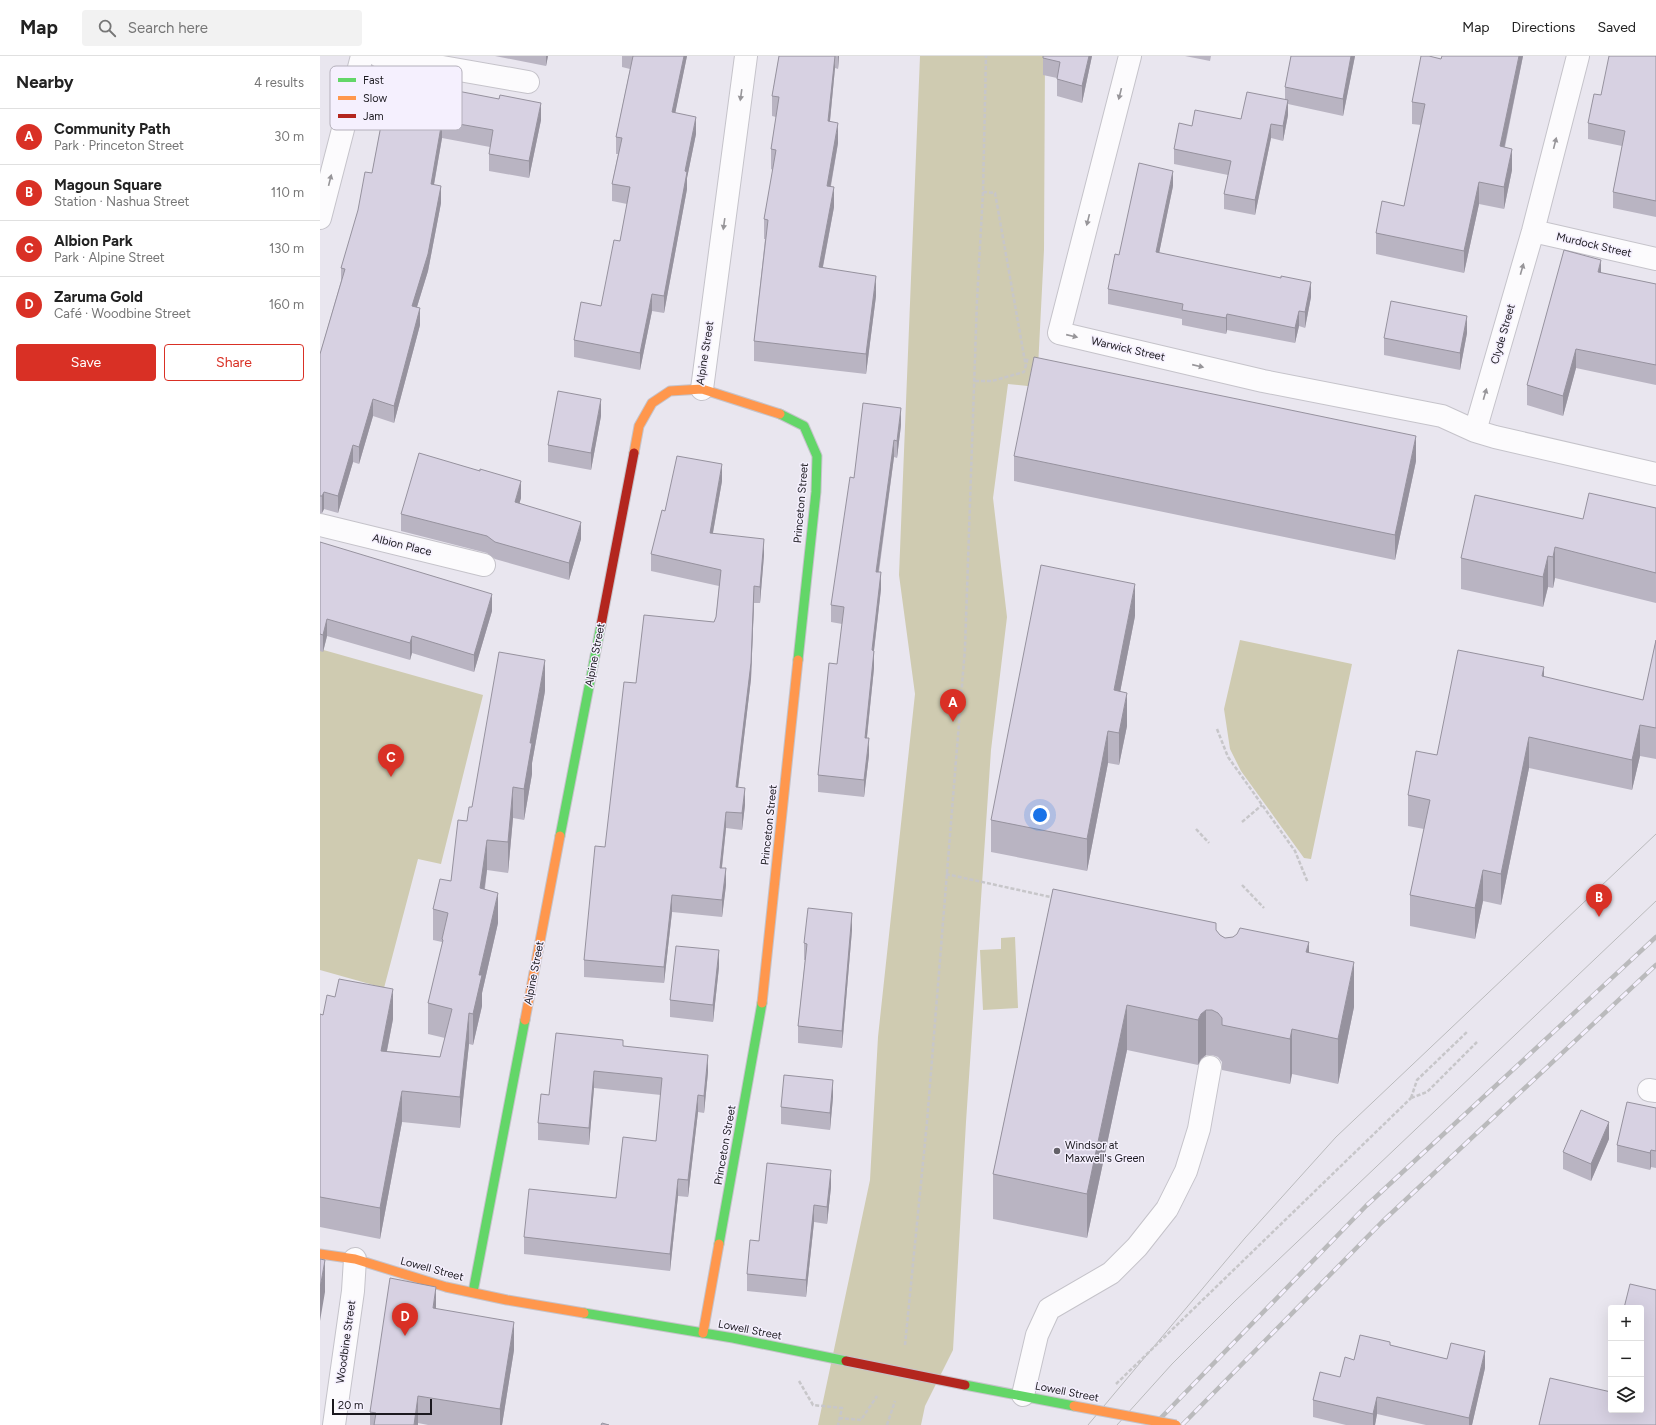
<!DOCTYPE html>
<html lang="en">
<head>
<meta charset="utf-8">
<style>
  body { margin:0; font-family:Figtree,sans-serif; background:#f2f2f2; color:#222 }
  .controls { position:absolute; right:12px; bottom:12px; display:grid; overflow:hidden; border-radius:4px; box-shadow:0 4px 16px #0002 }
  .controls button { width:36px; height:36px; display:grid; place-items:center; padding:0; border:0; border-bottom:1px solid #e0e0e0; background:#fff; color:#222; font:20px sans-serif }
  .scale { position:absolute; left:12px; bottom:10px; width:100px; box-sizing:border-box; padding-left:4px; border:2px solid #1b191f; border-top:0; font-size:11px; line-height:14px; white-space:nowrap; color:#1b191f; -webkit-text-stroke:3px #f5f0fe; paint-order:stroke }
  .you { position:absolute; left:720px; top:759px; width:14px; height:14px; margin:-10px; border:3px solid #fff; border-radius:50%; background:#1a73e8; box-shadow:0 0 0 6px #1a73e833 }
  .badge { display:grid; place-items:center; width:26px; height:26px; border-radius:50%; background:#d93025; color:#fff; font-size:13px; font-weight:700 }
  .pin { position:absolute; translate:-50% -33px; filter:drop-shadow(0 1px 2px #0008) }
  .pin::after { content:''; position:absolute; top:21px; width:14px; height:12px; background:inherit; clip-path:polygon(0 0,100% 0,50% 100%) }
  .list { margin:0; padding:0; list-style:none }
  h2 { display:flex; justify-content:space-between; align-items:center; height:52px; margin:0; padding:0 16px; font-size:17px }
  h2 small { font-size:13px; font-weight:400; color:#767676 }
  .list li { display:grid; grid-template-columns:26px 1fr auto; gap:12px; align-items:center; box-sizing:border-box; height:56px; padding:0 16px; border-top:1px solid #e0e0e0 }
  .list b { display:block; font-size:15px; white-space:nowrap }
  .list p { margin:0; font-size:13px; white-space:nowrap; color:#767676 }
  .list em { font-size:13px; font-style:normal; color:#767676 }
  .actions { display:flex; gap:8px; padding:12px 16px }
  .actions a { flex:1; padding:9px 0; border:1px solid #d93025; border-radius:4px; text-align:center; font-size:14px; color:#d93025 }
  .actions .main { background:#d93025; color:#fff }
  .icon { flex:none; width:22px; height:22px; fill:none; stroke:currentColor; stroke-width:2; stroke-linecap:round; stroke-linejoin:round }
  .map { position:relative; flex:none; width:1336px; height:1369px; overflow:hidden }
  header { display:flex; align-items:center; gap:24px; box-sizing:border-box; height:56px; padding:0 20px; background:#fff; border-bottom:1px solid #e0e0e0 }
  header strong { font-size:19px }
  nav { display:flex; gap:22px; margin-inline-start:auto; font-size:14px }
  .search { width:280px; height:36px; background:#f2f2f2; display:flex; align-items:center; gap:10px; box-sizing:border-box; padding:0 14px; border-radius:4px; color:#767676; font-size:15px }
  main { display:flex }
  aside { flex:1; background:#fff }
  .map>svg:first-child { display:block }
  .green { fill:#cfcbb1 }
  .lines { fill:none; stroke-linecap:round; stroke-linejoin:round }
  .street-casing { stroke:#c5c3ca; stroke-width:24 }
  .fast-casing { stroke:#c5c3ca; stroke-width:11 }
  .slow-casing { stroke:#c5c3ca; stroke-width:11 }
  .jam-casing { stroke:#c5c3ca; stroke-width:11 }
  .path { stroke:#c7c6c9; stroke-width:2.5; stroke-dasharray:4 2; stroke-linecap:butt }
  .street { stroke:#fcfbfd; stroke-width:22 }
  .fast { stroke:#63d668; stroke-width:9 }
  .slow { stroke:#ff974d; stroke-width:9 }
  .jam { stroke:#b3261e; stroke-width:9 }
  .tram { stroke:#bababc; stroke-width:1 }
  .rail-casing { stroke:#bababc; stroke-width:4.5 }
  .rail { stroke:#f5f0fe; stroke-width:3; stroke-dasharray:9; stroke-linecap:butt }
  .slow-bridge-casing { stroke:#c5c3ca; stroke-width:11; stroke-linecap:butt }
  .jam-bridge-casing { stroke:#c5c3ca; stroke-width:11; stroke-linecap:butt }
  .path-bridge { stroke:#c7c6c9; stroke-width:2.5; stroke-dasharray:4 2; stroke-linecap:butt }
  .slow-bridge { stroke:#ff974d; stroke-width:9 }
  .jam-bridge { stroke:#b3261e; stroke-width:9 }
  .wall { fill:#b9b4c2 }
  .shaded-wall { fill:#96929e }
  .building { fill:#d7d1e2; stroke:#96929e }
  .oneway { fill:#979599 }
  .poi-dot { fill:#636168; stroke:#f5f0fe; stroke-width:1.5 }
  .labels { text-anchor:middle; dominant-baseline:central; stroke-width:3; stroke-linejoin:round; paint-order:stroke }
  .street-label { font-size:11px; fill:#1b191f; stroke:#f5f0fe }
  .poi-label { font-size:11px; fill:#1b191f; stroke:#f5f0fe; text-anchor:start }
  .key { fill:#f5f0fe; stroke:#b4b0bb; stroke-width:1 }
  .key-label { font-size:11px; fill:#1b191f }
</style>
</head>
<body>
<header>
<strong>Map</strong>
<div class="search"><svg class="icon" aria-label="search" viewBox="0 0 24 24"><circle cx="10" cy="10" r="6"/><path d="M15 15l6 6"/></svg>Search here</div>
<nav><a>Map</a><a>Directions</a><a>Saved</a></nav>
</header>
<main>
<aside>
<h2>Nearby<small>4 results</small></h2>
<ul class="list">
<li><span class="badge">A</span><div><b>Community Path</b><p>Park · Princeton Street</p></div><em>30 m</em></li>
<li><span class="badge">B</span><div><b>Magoun Square</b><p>Station · Nashua Street</p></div><em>110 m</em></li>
<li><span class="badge">C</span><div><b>Albion Park</b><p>Park · Alpine Street</p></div><em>130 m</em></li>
<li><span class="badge">D</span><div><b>Zaruma Gold</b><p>Café · Woodbine Street</p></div><em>160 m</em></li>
</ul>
<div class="actions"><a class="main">Save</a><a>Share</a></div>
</aside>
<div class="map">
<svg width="1336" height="1369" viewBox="0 0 1336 1369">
  <rect width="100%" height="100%" fill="#e9e6ef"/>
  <path class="green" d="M600,0H725L724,194L717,331L688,328L673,442L687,561L671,694L646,1066L633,1294L605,1350L601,1369H498L550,1124L558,981L595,638L579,519Z
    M920,584L1032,608L991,803L984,802L921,715L910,693L904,653Z
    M0,593L163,639L121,808L98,803L64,932L0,914Z
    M695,881L698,952L663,954L660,894L681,893V882Z"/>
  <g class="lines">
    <g class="street-casing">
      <path id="street" d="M59,0L208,26
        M810,0L739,277L943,325L1122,360L1155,375L1175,381L1336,418
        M0,162L42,0
        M1213,175L1336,203
        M382,333L426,0
        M1155,375L1213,175L1258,0
        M0,469L164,509
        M1329,1034L1336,1035
        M703,1339L717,1279L729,1253L791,1217L817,1191L847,1153L866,1115L879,1073L890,1011
        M14,1369L33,1235L35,1203"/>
    </g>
    <g class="fast-casing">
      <path id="fast" d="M460,358L484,370L497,400L496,436L478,604
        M240,780L281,569
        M399,1188L442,947
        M153,1236L205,964
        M264,1257L413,1282L526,1305
        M645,1329L754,1350"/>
    </g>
    <g class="slow-casing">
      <path id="slow" d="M314,397L319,370L332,347L350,335L382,333L460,358
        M442,947L478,604
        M205,964L240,780
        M0,1198L35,1203L126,1231L187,1244L264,1257
        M383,1277L399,1188"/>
    </g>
    <g class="jam-casing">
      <path id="jam" d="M281,569L314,397"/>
    </g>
    <path class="path" d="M663,136L675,137L706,311
      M655,325H672L704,316L708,301
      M897,673L908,701L975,795L988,827
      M922,766L942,749
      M876,773L889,787
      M626,818L735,842
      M922,829L944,852
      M1091,1042L1097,1024L1147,976
      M1091,1042L1107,1036L1157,986
      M585,1289L607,1066L645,592L657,244L663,136L666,0
      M479,1325L493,1349L522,1352L518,1369
      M519,1362L541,1364L557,1340
      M567,1369L575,1345"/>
    <use href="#street" class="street"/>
    <use href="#fast" class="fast"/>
    <use href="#slow" class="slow"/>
    <use href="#jam" class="jam"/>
    <path class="tram" d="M768,1369L925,1182L1016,1081L1336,778
      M797,1369L852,1308L916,1244L1336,845"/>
    <g class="rail-casing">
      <path id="rail" d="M834,1369L1046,1150L1336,881
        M862,1369L1062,1166L1336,909"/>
    </g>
    <use href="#rail" class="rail"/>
    <g class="slow-bridge-casing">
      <path id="slow-bridge" d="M754,1350L856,1369"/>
    </g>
    <g class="jam-bridge-casing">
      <path id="jam-bridge" d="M526,1305L645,1329"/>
    </g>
    <path class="path-bridge" d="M796,1328L1091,1042"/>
    <use href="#slow-bridge" class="slow-bridge"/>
    <use href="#jam-bridge" class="jam-bridge"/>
  </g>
  <path class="wall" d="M175,0H228L226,10Z
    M302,0H367L355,57L376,78L367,122V133L344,257L332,255L320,314L254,301V284L281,250L300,185L307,148L292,145V128L298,98H296V81L310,13L302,11Z
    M459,0H519L518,13L515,12L510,65L518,87L511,130L514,151L503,211L556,240L546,318L434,305V285L445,183H444V163L453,114L451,113V93L456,61L452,60V40Z
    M723,0H772L762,47L737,40V22L723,19Z
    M865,0H891L890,5Z
    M971,0H1035L1023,60L968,48V59L963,85L951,82L935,159L904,153V138L908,119L854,108V93L872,70L921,63L965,44V31Z
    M1122,0H1203L1185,91L1192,114L1184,153L1159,148L1144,217L1056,198V177L1084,150L1101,69L1092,68V46L1121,3Z
    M1336,0V161L1293,152V136L1302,90L1268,83V67L1281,39Z
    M70,22L221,64L209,122L169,115V98L170,91L122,82L114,129L121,147L108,215L97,251L100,269L74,367L53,360L39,408L33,406L18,457L4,453L2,457H0V298L21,225V212L52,117Z
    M853,130L839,197L991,241L985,272L979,270L975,287L907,274L906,278L862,269V263L788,248V233L799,199Z
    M1281,217L1336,228V329L1256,312L1243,360L1207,349V329Z
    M1147,277L1140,314L1064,299V282Z
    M281,360L271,414L228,406V389Z
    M581,369L577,402L574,401L559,516L561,533L554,595V612L547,682L549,699L544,741L498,736V719L517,608L522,568L511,566V549L534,422Z
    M694,400L1096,405L1075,504L694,425Z
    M402,425L393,477L444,499L440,547H434L431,623L418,732L425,749L422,774L406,772L402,812L406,829L402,861L352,856L344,927L264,921V904L316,627L394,566L396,561L399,530L331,515V498L345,455Z
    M201,442L199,448L261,483L249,524L175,503L167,497L81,475V458Z
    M1336,452V547L1235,522L1233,532L1228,531L1223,551L1141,533V502L1263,463Z
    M0,486L172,555L154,616L92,597L90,604L7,580L3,596L0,595Z
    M815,560L800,636L807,670L799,709L788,707L767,815L671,796V764Z
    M1336,584V703L1320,700L1312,734L1209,712L1181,849L1163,845L1155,883L1090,870V839L1104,773L1088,770V739L1224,621L1323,644Z
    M225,635L212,707V718L204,764L193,762L188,817L167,814L165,833L178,867L162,937V950L153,989L149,988L140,1072L82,1066L60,1183L0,1171V958L73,963L67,995L120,1001L125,982L108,978V947L122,892V886L113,884V853L131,825L152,751Z
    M733,833L896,874L900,879L905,882L989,897L1034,951L1018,1028L972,1018L970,1028L902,1014V1006L898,1001L892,999H886L881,1003L878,1009L807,994L767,1182L673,1163V1118Z
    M532,874L522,992L478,987V970L485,904H484V887Z
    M399,911L393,966L350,961V944Z
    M303,990L388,1016L384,1057L378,1056L368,1141L358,1140L350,1215L204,1198V1181L296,1142L336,1085L341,1039L274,1032L269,1089L218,1084V1067L229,1039Z
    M513,1041L510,1074L461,1068V1051Z
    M1336,1052V1112L1331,1111L1330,1114L1297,1106V1089Z
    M1289,1083L1271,1125L1243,1113V1096Z
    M511,1131L507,1168L494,1166L486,1241L427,1235V1218L439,1185Z
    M116,1253L194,1294L182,1369H108L98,1367V1369H50V1356Z
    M1070,1289L1165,1312L1152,1369H1106L1057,1358L1055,1369H1026L993,1361V1344L1020,1321L1034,1304Z"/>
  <path class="shaded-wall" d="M226,0H228L226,10Z
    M364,0H367L352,73V56Z
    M515,0V12L508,85V65Z
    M518,0H519L518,13Z
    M769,0H772L762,47V30Z
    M1031,0H1035L1023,60V43Z
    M1199,0H1203L1180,112V90Z
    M968,44V59L963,85V70Z
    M221,47V64L209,122V105Z
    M376,61V78L367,122V133L344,257V240L365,115Z
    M122,65V82L111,145V128Z
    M518,67V87L507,150V130Z
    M951,68V82L935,159V144Z
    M1192,93V114L1184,153V131Z
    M853,115V130L836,212V196Z
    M1159,126V148L1144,217V195Z
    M121,130V147L108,215L92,267V250Z
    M514,131V151L499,231V211Z
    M1281,204V224L1278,216Z
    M556,220V240L546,318V298Z
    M991,226V241L985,272V256Z
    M332,238V255L320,314V297Z
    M100,252V269L74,367V350Z
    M979,255V270L975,287V272Z
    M907,258V274L906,278V262Z
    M1147,260V277L1140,314V297Z
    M1256,293V312L1243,360V340Z
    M53,343V360L39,408V391Z
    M281,343V360L271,414V397Z
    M581,352V369L577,402V385Z
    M1096,380V405L1075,504V479Z
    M574,384V401L556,533V516Z
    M33,389V406L18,457V440Z
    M402,408V425L390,493V477Z
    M201,425V442L195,463V446Z
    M4,436V453L2,457V440Z
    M261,466V483L249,524V507Z
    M444,483V499L440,547V531Z
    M1235,491V522L1233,532V501Z
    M1228,500V531L1223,551V521Z
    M561,516V533L552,611V594Z
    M815,528V560L794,667V634Z
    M434,530V547L431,623L416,748V731Z
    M172,538V555L154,616V599Z
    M7,563V580L3,596V579Z
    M92,580V597L90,604V587Z
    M554,595V612L545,699V682Z
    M225,604V635L212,707V718L204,764V733L210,687Z
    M1224,611V642L1222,620Z
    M807,637V670L799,709V677Z
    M1320,669V700L1312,734V704Z
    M788,675V707L767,815V783Z
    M1209,681V712L1181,849V818Z
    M549,682V699L544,741V724Z
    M193,731V762L188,817V786Z
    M425,732V749L422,774V757Z
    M406,756V772L400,828V812Z
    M167,784V814L160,863V832Z
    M406,812V829L402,861V844Z
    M1163,814V845L1155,883V852Z
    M178,837V867L162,937V950L153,989V958L159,919Z
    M352,839V856L344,927V911Z
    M532,857V874L522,992V975Z
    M989,886V931L986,896Z
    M399,894V911L393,966V949Z
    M1034,906V951L1018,1028V983Z
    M73,933V963L61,1025V995Z
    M807,949V994L767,1182V1138Z
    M886,954V999L881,1003L878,1009V964L881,958Z
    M149,957V988L140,1072V1041Z
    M972,973V1018L970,1028V983Z
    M388,999V1016L384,1057V1040Z
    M274,1015V1032L269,1089V1072Z
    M513,1024V1041L510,1074V1057Z
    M82,1035V1066L60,1183V1152Z
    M378,1039V1056L368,1141V1124Z
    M1289,1066V1083L1271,1125V1108Z
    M1331,1094V1111L1330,1114V1097Z
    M511,1114V1131L507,1168V1151Z
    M358,1123V1140L350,1215V1198Z
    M494,1149V1166L486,1241V1224Z
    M5,1204V1236L0,1265V1232Z
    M116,1231V1258L113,1252Z
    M194,1266V1294L182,1369H180V1353Z
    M1165,1295V1312L1152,1369H1149V1362Z
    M98,1340V1369H94Z
    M1057,1341V1358L1055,1369H1053V1358Z"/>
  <path class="building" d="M313,0H364L352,56L376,61L365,115L367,116L344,240L332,238L320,297L254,284L261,246L281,250L294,184L300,185L310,131L292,128L302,82L296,81Z
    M459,0H515L508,65L518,67L507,130L514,131L499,211L556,220L546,298L434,285L448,164L444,163L456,94L451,93L459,41L452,40Z
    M723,0H769L762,30L737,23L740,6L723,2Z
    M971,0H1031L1023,43L965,31Z
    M1101,0H1109L1121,3L1122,0H1199L1180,90L1192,93L1184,131L1159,126L1144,195L1056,177L1062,145L1084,150L1105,48L1092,46Z
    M1289,0H1336V145L1293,136L1305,75L1268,67L1274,38L1281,39Z
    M70,22L179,43L180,39L221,47L209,105L169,98L173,74L122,65L111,128L121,130L108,198L92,250L100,252L74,350L53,343L39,391L33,389L18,440L4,436L2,440H0V298L25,213L21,212L38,154L45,116L52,117Z
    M927,36L968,44L963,70L951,68L935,144L904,138L911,105L854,93L859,67L872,70L875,54L921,63Z
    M819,107L853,115L836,196L961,222V220L991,226L985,256L979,255L975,272L907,258L906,262L862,254L863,248L788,233L795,198L799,199Z
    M1244,194L1281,204L1278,216L1336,228V309L1256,293L1243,340L1207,329Z
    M1071,245L1147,260L1140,297L1064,282Z
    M714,301L1096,380L1075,479L694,400Z
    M238,335L281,343L271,397L228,389Z
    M543,347L581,352L577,385L574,384L556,516H561L552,594L554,595L545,682H549L544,724L498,719L509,607L517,608L524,551L511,549L530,421L534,422Z
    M99,397L160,415V413L201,425L195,446L261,466L249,507L175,486L167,480L81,458Z
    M357,400L402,408L390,477L444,483L440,531L434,530L431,607L416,731L425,732L422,757L406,756L400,812H406L402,844L352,839L344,911L264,904L275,790L285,791L304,626L316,627L324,559L394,566L396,561L401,514L331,498L342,454L345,455Z
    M1269,437L1336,452V517L1235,491L1233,501L1228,500L1223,521L1141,502L1155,439L1263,463Z
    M0,486L172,538L154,599L92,580L90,587L7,563L3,579L0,578Z
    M721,509L815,528L794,634L807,637L799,677L788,675L767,783L671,764Z
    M1336,584V672L1320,669L1312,704L1209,681L1181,818L1163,814L1155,852L1090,839L1110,744L1088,739L1096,695L1117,699L1138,594L1224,611L1222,620L1323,644Z
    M179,596L225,604L210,687H212L204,733L193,731L188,786L167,784L160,832L178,837L159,919H162L153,958L149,957L140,1041L82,1035L60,1152L0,1141V958L3,959L7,939L15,941L19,923L73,933L61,995L120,1001L132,953L108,947L123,884L122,883L128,857L113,853L120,823L131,825L138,764L147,765L149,751H152Z
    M733,833L896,867V874L900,879L905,882L913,881L917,878L920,872L989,886L986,896L1034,906L1018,983L972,973L970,983L902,969V962L898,957L892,954H886L881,958L878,964L807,949L767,1138L673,1118Z
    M488,852L532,857L522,975L478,970L487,888L484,887Z
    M356,890L399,894L393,949L350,944Z
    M236,977L303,984V990L388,999L384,1040L378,1039L368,1124L358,1123L350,1198L204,1181L209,1133L296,1142L303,1081L336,1085L342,1022L274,1015L269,1072L218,1067L221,1038L229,1039Z
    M464,1019L513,1024L510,1057L461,1051Z
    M1307,1046L1336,1052V1095L1331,1094L1330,1097L1297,1089Z
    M1261,1054L1289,1066L1271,1108L1243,1096Z
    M447,1107L511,1114L507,1151L494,1149L486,1224L427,1218L430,1184L439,1185Z
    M0,1203L5,1204L0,1232Z
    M70,1222L116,1231L113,1252L194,1266L180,1353L98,1340L94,1369H54L56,1357L50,1356Z
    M1310,1228L1336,1234V1369H1219L1230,1322L1291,1336V1354H1321V1275L1322,1272H1321V1252H1304Z
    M1040,1279L1070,1286V1289L1127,1303L1131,1287L1165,1295L1149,1362L1057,1341L1053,1358L993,1344L1000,1316L1020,1321L1025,1301L1034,1304Z
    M282,1367L289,1369H281Z"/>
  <defs><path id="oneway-solid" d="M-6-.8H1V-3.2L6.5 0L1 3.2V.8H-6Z"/></defs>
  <g class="oneway">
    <use href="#oneway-solid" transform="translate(800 38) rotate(104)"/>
    <use href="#oneway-solid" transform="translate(421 39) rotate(98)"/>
    <use href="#oneway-solid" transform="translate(1235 87) rotate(-76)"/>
    <use href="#oneway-solid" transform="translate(10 124) rotate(-76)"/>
    <use href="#oneway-solid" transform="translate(768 164) rotate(104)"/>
    <use href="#oneway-solid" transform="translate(404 168) rotate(98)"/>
    <use href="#oneway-solid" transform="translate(1202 213) rotate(-74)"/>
    <use href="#oneway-solid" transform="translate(752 280) rotate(13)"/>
    <use href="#oneway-solid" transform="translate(878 310) rotate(13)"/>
    <use href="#oneway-solid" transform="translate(1165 338) rotate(-74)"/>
  </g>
  <circle class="poi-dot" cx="737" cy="1095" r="4"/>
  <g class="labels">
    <g class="street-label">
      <text transform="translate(1274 189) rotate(13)">Murdock Street</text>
      <text transform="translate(1183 278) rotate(-74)">Clyde Street</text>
      <text transform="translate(808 293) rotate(13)">Warwick Street</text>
      <text transform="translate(385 297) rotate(-81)">Alpine Street</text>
      <text transform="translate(481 447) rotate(-85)">Princeton Street</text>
      <text transform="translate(82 489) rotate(14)">Albion Place</text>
      <text transform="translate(275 599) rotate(-79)">Alpine Street</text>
      <text transform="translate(449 769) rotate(-84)">Princeton Street</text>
      <text transform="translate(214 917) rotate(-79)">Alpine Street</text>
      <text transform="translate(405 1089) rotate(-80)">Princeton Street</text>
      <text transform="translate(112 1213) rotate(15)">Lowell Street</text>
      <text transform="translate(430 1274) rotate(11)">Lowell Street</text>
      <text transform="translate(26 1286) rotate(-82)">Woodbine Street</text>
      <text transform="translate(747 1336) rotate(11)">Lowell Street</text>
    </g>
    <g class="poi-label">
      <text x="745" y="1089">Windsor at<tspan x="745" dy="13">Maxwell's Green</tspan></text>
    </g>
  </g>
  <rect x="10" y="10" width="132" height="64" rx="6" class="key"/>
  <rect x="18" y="22" width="18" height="4" fill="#63d668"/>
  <rect x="18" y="40" width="18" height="4" fill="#ff974d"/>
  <rect x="18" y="58" width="18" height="4" fill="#b3261e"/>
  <g class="key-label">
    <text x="43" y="28">Fast</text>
    <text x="43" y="46">Slow</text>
    <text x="43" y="64">Jam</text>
  </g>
</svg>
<div class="controls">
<button>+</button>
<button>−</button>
<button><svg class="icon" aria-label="layers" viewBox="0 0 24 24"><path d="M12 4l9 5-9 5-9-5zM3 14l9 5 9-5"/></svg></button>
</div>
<div class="scale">20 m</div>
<div class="you"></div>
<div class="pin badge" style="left:633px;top:666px">A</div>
<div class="pin badge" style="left:1279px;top:861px">B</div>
<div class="pin badge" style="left:71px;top:721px">C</div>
<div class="pin badge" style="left:85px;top:1280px">D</div>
</div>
</main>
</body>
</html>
